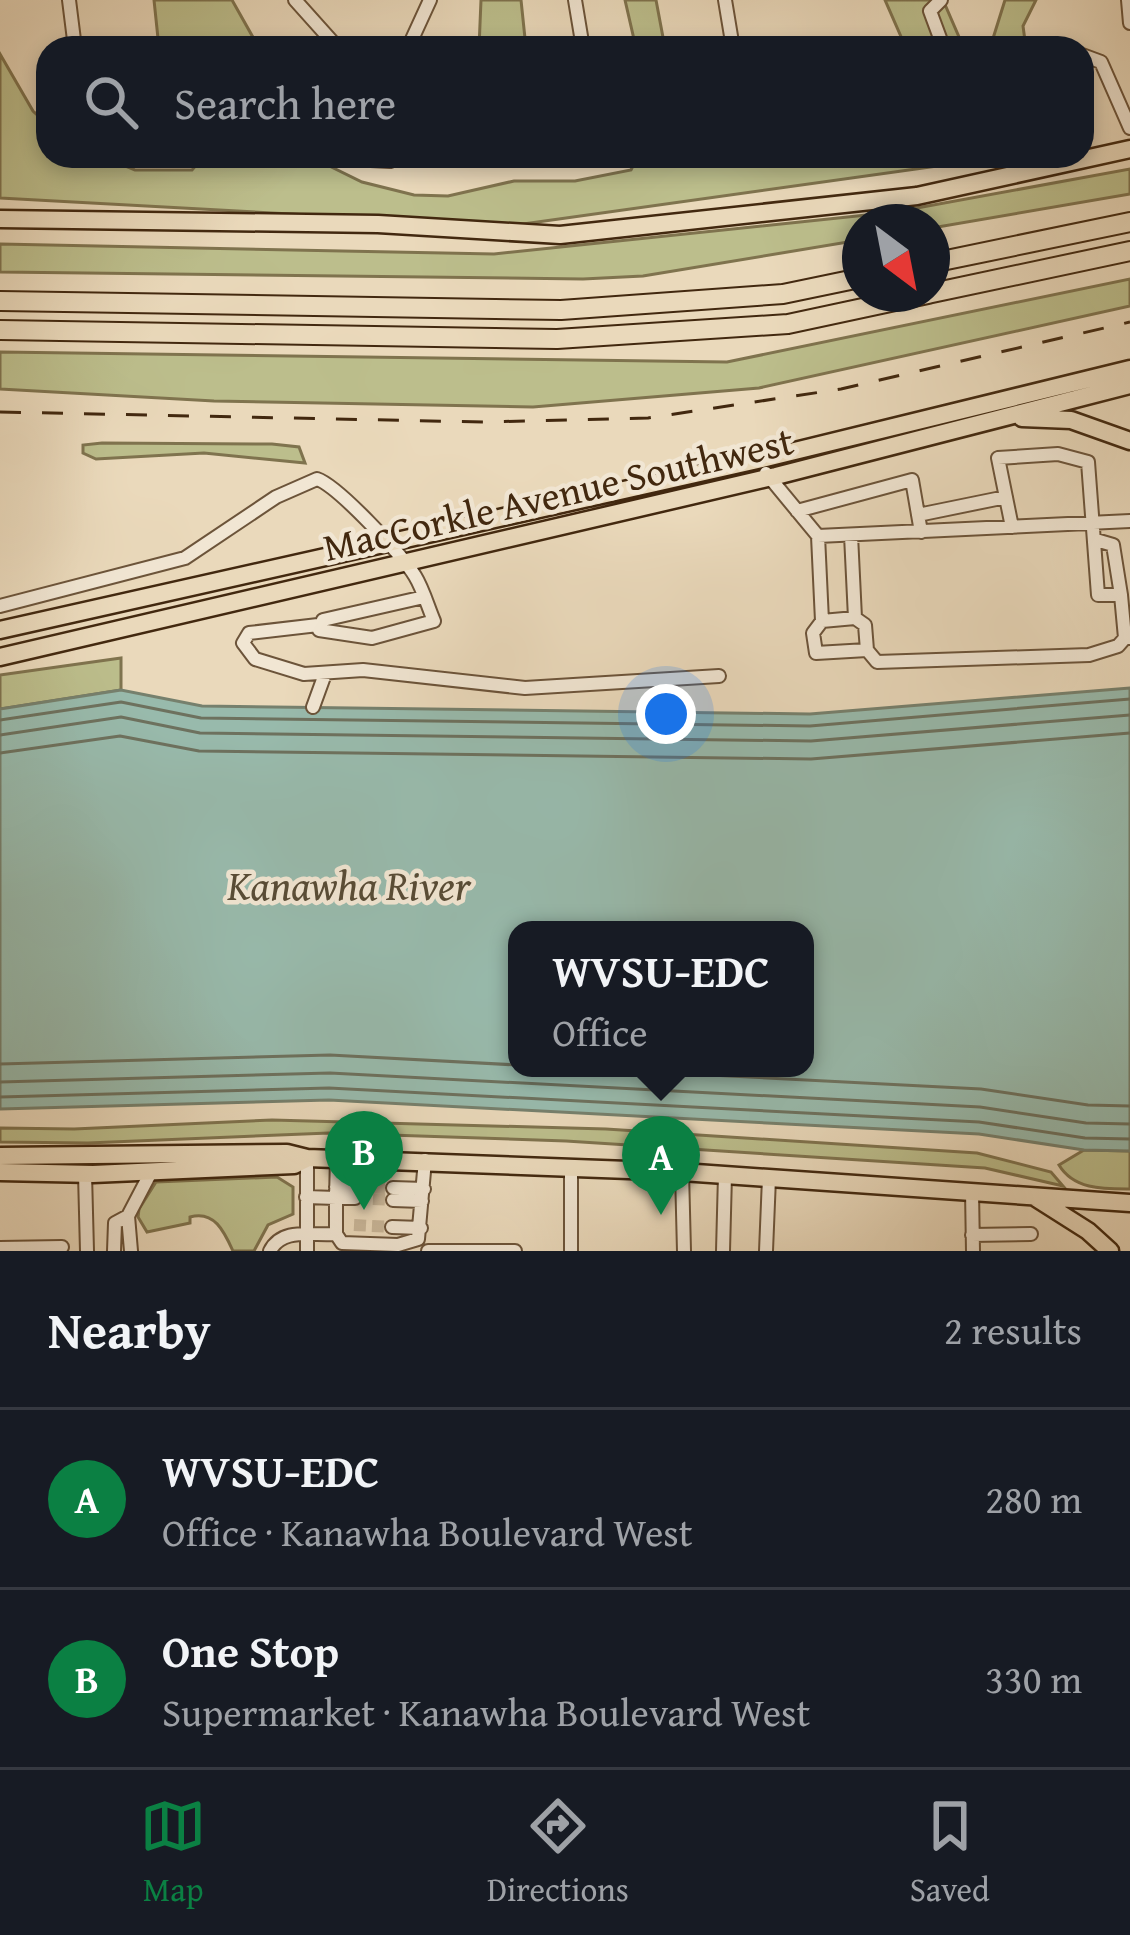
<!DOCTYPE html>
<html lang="en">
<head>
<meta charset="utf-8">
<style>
  body { margin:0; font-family:"Gentium Book Plus",serif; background:#20242c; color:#f1f3f6 }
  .compass { position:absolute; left:842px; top:204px; width:108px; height:108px; border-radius:50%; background:#171b24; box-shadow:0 6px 18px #0003; rotate:148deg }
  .you { position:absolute; left:666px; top:714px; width:42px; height:42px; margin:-30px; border:9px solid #fff; border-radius:50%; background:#1a73e8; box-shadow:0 0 0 18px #1a73e833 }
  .badge { display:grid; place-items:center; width:78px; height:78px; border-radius:50%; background:#0b8043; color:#fff; font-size:39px; font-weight:700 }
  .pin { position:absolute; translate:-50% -99px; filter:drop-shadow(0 3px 6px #0008) }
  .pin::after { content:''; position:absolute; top:63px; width:42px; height:36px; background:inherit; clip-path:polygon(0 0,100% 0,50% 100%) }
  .popup { position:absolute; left:508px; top:921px; width:306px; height:156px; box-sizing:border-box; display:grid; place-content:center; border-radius:24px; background:#171b24; filter:drop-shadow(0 3px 9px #0005); font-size:39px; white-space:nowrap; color:#9ea1a6 }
  .popup b { font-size:45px; color:#f1f3f6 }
  .popup::after { content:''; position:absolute; left:50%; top:100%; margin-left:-24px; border:24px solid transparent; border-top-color:#171b24 }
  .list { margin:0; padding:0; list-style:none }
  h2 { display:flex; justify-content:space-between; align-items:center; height:156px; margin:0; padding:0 48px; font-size:51px }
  h2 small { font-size:39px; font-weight:400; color:#9ea1a6 }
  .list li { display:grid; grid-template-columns:78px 1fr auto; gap:36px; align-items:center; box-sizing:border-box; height:180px; padding:0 48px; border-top:3px solid #363941 }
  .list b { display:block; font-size:45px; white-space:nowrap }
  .list p { margin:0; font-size:39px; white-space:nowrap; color:#9ea1a6 }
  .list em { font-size:39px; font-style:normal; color:#9ea1a6 }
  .icon { flex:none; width:66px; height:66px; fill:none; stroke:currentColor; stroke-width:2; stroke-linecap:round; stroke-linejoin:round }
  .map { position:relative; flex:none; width:1130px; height:1251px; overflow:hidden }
  .search { position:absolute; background:#171b24; box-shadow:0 6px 18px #0003; left:36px; right:36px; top:36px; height:132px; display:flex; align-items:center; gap:30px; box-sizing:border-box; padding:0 42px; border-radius:36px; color:#9ea1a6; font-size:45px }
  .sheet { height:516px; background:#171b24 }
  nav { display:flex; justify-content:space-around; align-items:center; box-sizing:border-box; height:168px; border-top:3px solid #363941; background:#171b24; font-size:33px; color:#9ea1a6 }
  nav a { display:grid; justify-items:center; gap:6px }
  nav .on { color:#0b8043 }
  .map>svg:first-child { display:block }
  .green { fill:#bcbe8c; stroke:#7f734e; stroke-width:3 }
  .water { fill:#98baac; stroke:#76806d; stroke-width:3; fill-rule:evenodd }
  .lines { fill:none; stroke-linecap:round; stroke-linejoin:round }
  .shore { stroke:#6d715e; stroke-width:3 }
  .minor-tunnel { stroke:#c8b699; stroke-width:12; stroke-dasharray:12 6; stroke-linecap:butt }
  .minor-casing { stroke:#6c543a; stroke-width:16 }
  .major-casing { stroke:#42280f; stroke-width:21 }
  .highway-casing { stroke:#42280f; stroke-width:22 }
  .minor { stroke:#f1e6d3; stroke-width:12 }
  .major { stroke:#ead9bb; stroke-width:16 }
  .highway { stroke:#ead9bb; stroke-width:18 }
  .rail { stroke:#42280f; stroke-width:3; stroke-dasharray:21 21; stroke-linecap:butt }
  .labels { text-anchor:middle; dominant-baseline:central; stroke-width:9; stroke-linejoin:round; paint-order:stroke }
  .street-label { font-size:39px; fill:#42280f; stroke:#f1e6d3 }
  .water-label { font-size:42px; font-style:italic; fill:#584c36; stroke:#f1e6d3 }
</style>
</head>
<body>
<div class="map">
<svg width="1130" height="1251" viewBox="0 0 1130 1251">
  <rect width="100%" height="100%" fill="#ead9bb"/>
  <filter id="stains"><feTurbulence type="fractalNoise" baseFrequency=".00167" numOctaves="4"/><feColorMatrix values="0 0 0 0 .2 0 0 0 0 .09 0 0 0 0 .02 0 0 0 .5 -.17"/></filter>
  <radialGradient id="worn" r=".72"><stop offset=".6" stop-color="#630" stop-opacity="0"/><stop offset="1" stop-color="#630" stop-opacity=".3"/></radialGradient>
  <path class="green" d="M154,0H232L259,48H159Z
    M481,0H521L526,48H479Z
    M625,0H656L665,48H636Z
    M885,0H943L959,37L958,45L906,48Z
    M1005,0H1036L1023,26L1026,48H990Z
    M0,54L33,111L48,125V156H101L135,170H192L204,156H309L362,182L414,195L448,196L514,181H575L631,170L638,156H1009L509,226L0,198Z
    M1130,169V194L932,228V222H860V240L643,276L583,279L0,272V244L494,254L895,212Z
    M1130,279V306L759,388L533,407L214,401L0,389V352L727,362Z
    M102,443L272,444L299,447L305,463L204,453L96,459L83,453V445Z
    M121,658V690L0,709V675Z
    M272,1120L606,1129L977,1153L1051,1172L1063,1186L985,1168L566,1141L329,1133L88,1143L0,1142V1128L74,1129Z
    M1084,1150L1130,1151V1189C1104,1189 1074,1190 1059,1165Z
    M277,1177L293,1187V1214L268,1225L254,1251H233C224,1231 214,1210 190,1217V1223L147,1232L138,1217L139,1209L156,1182Z"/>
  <path class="water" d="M1130,688V1151L1084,1150L979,1134L329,1100L0,1109V709L121,690L202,706L810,714ZM517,930H805V1068H517Z"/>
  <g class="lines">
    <path class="shore" d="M0,720L121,702L201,718L810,726L1130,699
      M0,735L121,717L200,733L811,741L1130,715
      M0,753L120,736L199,751L811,759L1130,733
      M0,1064L330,1055L517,1065
      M572,1068L981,1089L1088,1105L1130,1106
      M0,1082L330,1073L980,1107L1086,1123L1130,1124
      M0,1097L329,1088L979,1122L1085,1138L1130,1139"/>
    <path class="minor-tunnel" d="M355,1187L393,1188
      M355,1198L393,1200
      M354,1225L392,1227"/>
    <g class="minor-casing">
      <path id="minor" d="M69,0L75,48
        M295,0L338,48
        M575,0L583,48
        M725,0L733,48
        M1128,0L1130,23
        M940,38L930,11L941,0
        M408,48L430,0
        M1082,55L1101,62L1130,128
        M351,159L390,161L402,156
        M766,473L818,536L1130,521
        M797,511L912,480L921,532
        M918,515L1006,497
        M1012,527L998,458L1058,454L1088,462L1098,595H1121L1125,638H1130
        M818,536L822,621L813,633L816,653L867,650L865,625L855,618L851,535
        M1096,540L1113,545L1121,595
        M0,606L185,558L276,497L317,479C338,486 402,555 415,576C423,589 428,607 434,621L372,638L319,630L323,620L424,597
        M822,621L855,618
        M318,625L249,633L243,643L255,659L304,674L363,670L525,688L719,676
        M867,650L877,662L1089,655L1118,646L1125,638
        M313,707L325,674
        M337,1158L336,1198H355
        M571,1166V1251
        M682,1172L684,1251
        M85,1174L87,1251
        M336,1187H355
        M393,1188L424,1189
        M972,1191L973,1251
        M393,1200L422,1201
        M392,1227L421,1228
        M336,1234L342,1243L398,1245L418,1239L425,1160
        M972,1235L1031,1234
        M0,1248L62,1247
        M114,1251L115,1223L128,1216
        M131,1251L128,1216L151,1172
        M270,1251C282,1227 312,1236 336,1234V1198L306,1197
        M307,1251V1158
        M428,1251H515
        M723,1251L725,1175
        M766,1251L769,1178"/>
    </g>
    <g class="major-casing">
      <path id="major" d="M0,219L378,224L560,235L917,196L1130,149
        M1022,418L1071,420L1130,441
        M0,630L762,459L1130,369
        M0,657L776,476L1130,385
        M0,1156L287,1153L307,1158L682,1172L1130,1203
        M0,1172L93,1174L294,1165L306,1159
        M1036,1198L1088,1231L1110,1251"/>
    </g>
    <g class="highway-casing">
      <path id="highway" d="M932,263L1130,222
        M932,293L1130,251
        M0,301L561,310L783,294L860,278
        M0,330L557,339L788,324L928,294"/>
    </g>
    <use href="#minor" class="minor"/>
    <use href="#major" class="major"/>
    <use href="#highway" class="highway"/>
    <path class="rail" d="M0,412L483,422L648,418L841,389L1130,322"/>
  </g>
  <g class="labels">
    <g class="street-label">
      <text transform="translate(558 493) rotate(-13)">MacCorkle Avenue Southwest</text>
    </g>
    <g class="water-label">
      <text x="349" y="884">Kanawha River</text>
    </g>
  </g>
  <rect width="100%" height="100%" filter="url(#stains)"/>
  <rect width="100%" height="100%" fill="url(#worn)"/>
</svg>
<svg class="compass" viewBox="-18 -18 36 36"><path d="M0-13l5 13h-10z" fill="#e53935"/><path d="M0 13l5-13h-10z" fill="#9ea1a6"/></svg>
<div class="you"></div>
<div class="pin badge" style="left:661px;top:1215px">A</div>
<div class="popup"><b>WVSU-EDC</b>Office</div>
<div class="pin badge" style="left:364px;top:1210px">B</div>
<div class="search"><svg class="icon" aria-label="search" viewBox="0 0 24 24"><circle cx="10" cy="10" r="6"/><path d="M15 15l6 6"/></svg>Search here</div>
</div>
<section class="sheet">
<h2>Nearby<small>2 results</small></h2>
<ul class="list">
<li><span class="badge">A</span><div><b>WVSU-EDC</b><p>Office · Kanawha Boulevard West</p></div><em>280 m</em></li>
<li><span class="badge">B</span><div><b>One Stop</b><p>Supermarket · Kanawha Boulevard West</p></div><em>330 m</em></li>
</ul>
</section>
<nav>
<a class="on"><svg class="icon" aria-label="map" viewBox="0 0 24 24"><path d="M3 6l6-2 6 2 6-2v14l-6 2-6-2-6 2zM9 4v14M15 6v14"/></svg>Map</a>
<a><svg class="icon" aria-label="directions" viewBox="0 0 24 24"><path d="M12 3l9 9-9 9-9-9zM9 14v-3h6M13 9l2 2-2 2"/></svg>Directions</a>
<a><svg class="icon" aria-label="saved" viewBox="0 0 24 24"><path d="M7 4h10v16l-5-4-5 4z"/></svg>Saved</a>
</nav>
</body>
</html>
